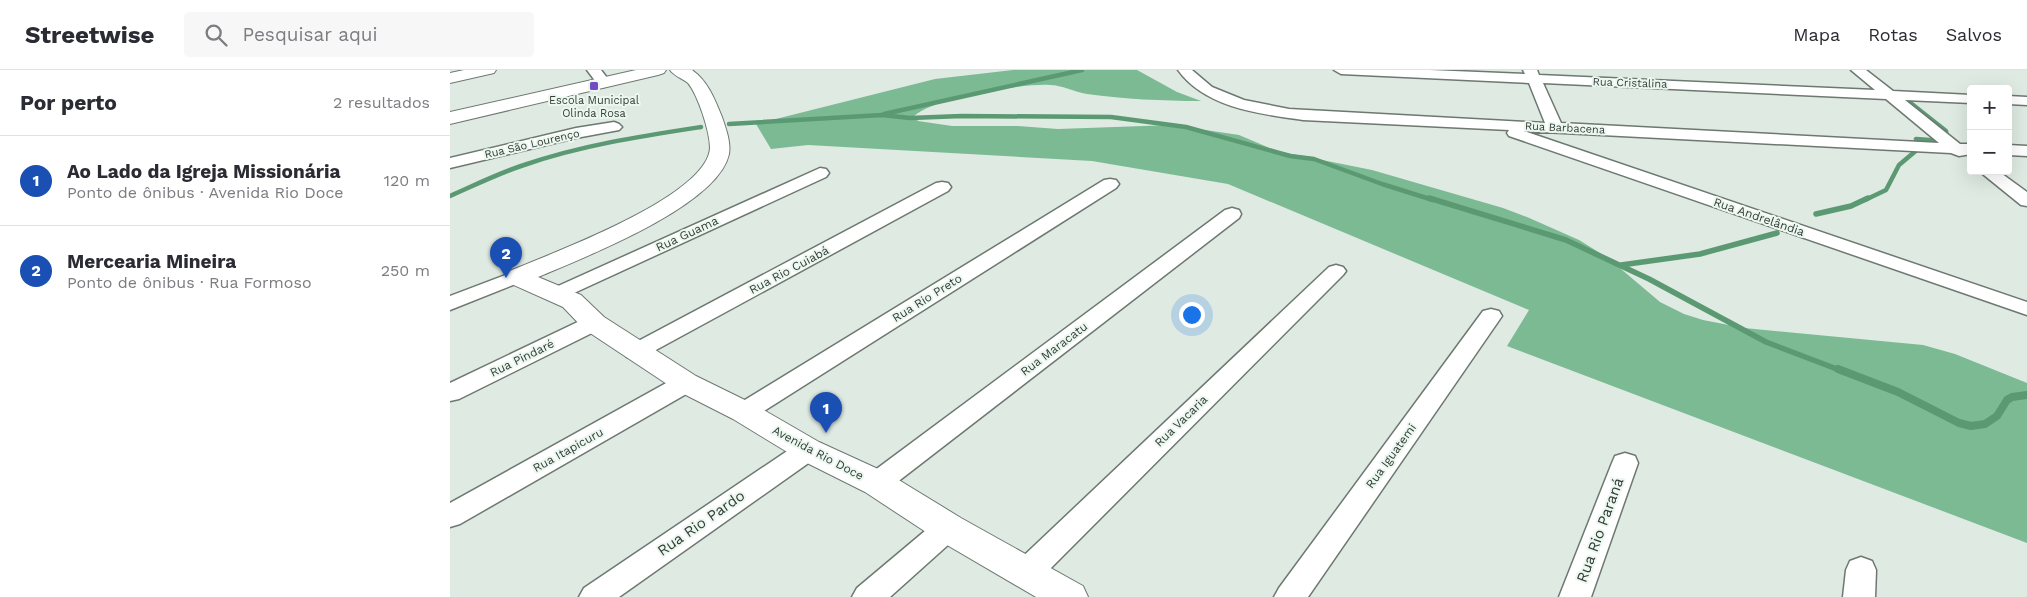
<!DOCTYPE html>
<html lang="pt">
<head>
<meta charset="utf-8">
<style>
  body { margin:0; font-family:"Work Sans",sans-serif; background:#f7f7f7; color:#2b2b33 }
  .controls { position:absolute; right:15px; top:15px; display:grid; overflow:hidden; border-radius:5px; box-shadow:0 5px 20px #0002 }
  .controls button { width:45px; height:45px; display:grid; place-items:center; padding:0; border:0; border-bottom:1px solid #e1e1e2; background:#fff; color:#2b2b33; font:25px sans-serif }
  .you { position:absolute; left:741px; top:244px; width:18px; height:18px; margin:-12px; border:4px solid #fff; border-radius:50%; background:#1a73e8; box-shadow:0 0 0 8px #1a73e833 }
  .badge { display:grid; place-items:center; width:32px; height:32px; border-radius:50%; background:#744ac3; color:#fff; font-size:16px; font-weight:700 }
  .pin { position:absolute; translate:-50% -41px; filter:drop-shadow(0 1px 2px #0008) }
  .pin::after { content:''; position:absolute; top:26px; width:18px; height:15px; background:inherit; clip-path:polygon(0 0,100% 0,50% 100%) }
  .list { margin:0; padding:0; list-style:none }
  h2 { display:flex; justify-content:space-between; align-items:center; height:65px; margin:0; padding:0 20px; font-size:21px }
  h2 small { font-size:16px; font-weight:400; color:#7c7c81 }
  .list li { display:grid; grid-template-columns:32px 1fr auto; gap:15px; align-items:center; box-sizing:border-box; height:90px; padding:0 20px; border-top:1px solid #e1e1e2 }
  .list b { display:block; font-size:19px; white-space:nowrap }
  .list p { margin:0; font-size:16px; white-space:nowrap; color:#7c7c81 }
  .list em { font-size:16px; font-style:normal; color:#7c7c81 }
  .icon { flex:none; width:28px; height:28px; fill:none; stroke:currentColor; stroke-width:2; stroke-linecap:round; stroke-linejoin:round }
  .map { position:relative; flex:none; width:1577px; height:527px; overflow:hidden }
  header { display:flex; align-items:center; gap:30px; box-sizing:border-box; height:70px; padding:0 25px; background:#fff; border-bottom:1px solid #e1e1e2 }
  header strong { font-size:24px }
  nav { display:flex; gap:28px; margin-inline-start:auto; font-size:18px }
  .search { width:350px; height:45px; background:#f7f7f7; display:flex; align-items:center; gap:12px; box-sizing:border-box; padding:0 18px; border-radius:5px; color:#7c7c81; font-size:19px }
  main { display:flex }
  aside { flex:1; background:#fff }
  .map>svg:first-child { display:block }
  .forest { fill:#7bba93 }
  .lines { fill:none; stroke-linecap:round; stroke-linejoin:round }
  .stream-far2 { stroke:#5b9973; stroke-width:4.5 }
  .stream-far1 { stroke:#5b9973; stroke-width:5.5 }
  .stream { stroke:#5b9973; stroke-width:8 }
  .minor-casing { stroke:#6d7871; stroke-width:3 }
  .tertiary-casing { stroke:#6d7871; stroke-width:2 }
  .minor { fill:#fff; fill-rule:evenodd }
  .tertiary { fill:#fff; fill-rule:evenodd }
  .poi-dot { fill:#744ac3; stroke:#ebf8ef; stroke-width:2 }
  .labels { text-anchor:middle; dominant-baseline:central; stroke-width:4; stroke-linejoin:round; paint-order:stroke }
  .far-street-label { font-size:11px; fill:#373c39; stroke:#ebf8ef }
  .far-poi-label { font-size:11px; fill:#373c39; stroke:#ebf8ef }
  .street-label { font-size:12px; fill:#373c39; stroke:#ebf8ef }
  .near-street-label { font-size:15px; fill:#373c39; stroke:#ebf8ef }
</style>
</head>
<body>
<header>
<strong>Streetwise</strong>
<div class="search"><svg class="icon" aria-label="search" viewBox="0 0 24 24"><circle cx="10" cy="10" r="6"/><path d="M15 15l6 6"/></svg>Pesquisar aqui</div>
<nav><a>Mapa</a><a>Rotas</a><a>Salvos</a></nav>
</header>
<main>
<aside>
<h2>Por perto<small>2 resultados</small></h2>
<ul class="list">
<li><span class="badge" style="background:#1a4fb4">1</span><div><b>Ao Lado da Igreja Missionária</b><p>Ponto de ônibus · Avenida Rio Doce</p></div><em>120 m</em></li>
<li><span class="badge" style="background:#1a4fb4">2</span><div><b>Mercearia Mineira</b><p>Ponto de ônibus · Rua Formoso</p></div><em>250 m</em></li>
</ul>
</aside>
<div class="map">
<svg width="1577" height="527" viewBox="0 0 1577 527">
  <rect width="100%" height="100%" fill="#deeae2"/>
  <path class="forest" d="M563,0H687L727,22L751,31C712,31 675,29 637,24C624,22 612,15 600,15C572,13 483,28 464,46L468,51L502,56H568L608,59L722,55L789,65L827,81L922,100L1053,138L1077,147L1129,170L1158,188L1210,232L1234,244L1253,250L1294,258L1473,275L1505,284L1577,313V473L1057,276L1079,240L778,114L642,91L358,75L321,79L306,54L485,9Z"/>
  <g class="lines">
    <path class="stream-far2" d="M1453,27L1496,61L1497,69
      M434,44L632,0
      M279,54L432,45L460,48L512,46L661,47L736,57L840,86L864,89L932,114L983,130
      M1471,76L1466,69L1493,71
      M0,126C25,115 49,103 74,95C132,75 192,66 251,57
      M1415,130L1436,120L1449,95L1468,79"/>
    <path class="stream-far1" d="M979,128L1116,170L1199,209L1316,272L1392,301
      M1366,144L1401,136L1418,128
      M1171,195L1250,184L1327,163"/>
    <path class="stream" d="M1388,299L1448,322L1509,353L1521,356L1535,354L1547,346L1557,330L1562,327L1577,325"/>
    <g class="minor-casing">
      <path id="minor" d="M137,0H151L161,13L154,17L149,16Z
        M728,0H742L762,17L794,30L839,39L1095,53L1079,13L891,4L884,0H980L1075,4L1073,0H1087L1089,5L1425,20L1401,0H1416L1443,21L1521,25V33L1455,30L1510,74H1521V84L1509,86L1501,83L1074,61L1577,232V245L1059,66L1057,63L1059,60L853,50C811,44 755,38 728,0ZM1093,13L1436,29L1489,73L1111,53Z
        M1558,26L1577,27V35L1558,34Z
        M164,52L169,54L172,57L169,60L126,68L0,98V88L126,58Z
        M1558,75L1577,76V86L1558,85Z
        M370,98L376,99L379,103L376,107L111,229L104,231L97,229L93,225L97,221Z
        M1529,101H1548L1577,122V136L1571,135Z
        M660,109L666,110L669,114L666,118L303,348L294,350L285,348L281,342L285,336L654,110Z
        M492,112L498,113L501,117L498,121L193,287L185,289L177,287L173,282L177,277L486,113Z
        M782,138L789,140L791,144L789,148L437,420L427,423L417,420L413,413L417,406L775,140Z
        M886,195L893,197L896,201L893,205L588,511L577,515L566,511L562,502L566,493L879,197Z
        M66,201L73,203L76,207L73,211L0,240V226Z
        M1041,239L1049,241L1052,246L858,527H824L829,518L1033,241Z
        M144,246L152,248L155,253L152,258L9,329L0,331V313L136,248Z
        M236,305L245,307L248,313L245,319L10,454L0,457V433L227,307Z
        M358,371L367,373L371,380L367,387L169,527H129L134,518L349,373Z
        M1175,383L1185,386L1188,393L1141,527H1109L1162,393L1165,386Z
        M498,447L508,450L513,458L508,466L440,527H402L407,518L488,450Z
        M1411,487L1422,491L1426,500L1425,527H1393L1396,500L1400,491Z"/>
    </g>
    <g class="tertiary-casing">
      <path id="tertiary" d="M14,0H46L44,3L0,13V3Z
        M186,0H216L214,3L208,5L0,54V42Z
        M220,0H242C258,11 265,30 272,47C276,59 281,72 279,84C268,136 133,188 88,207L131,225L154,247L246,306L305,335L369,372L439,404L511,448L633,516L638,527H586L485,468L415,422L347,388L283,349L226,320L134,259L113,237L57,212L53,207L57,202C100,184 257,127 260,78C260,62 248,25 238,13C232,8 224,6 220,0Z"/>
    </g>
    <use href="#minor" class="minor"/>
    <use href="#tertiary" class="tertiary"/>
  </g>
  <rect class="poi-dot" x="139" y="11" width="10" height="10" rx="2.5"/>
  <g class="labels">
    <g class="far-street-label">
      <text transform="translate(1180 13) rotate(2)">Rua Cristalina</text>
      <text transform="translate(1115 58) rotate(3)">Rua Barbacena</text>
      <text transform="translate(82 74) rotate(-13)">Rua São Lourenço</text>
    </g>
    <g class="far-poi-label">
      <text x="144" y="30">Escola Municipal<tspan x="144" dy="13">Olinda Rosa</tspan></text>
    </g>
    <g class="street-label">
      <text transform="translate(1309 147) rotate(19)">Rua Andrelândia</text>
      <text transform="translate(237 164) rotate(-25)">Rua Guama</text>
      <text transform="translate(339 200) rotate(-28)">Rua Rio Cuiabá</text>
      <text transform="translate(477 228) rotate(-32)">Rua Rio Preto</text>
      <text transform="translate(604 279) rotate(-37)">Rua Maracatu</text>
      <text transform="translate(72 288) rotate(-26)">Rua Pindaré</text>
      <text transform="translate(731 351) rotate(-44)">Rua Vacaria</text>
      <text transform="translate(118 380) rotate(-29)">Rua Itapicuru</text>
      <text transform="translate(368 383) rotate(28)">Avenida Rio Doce</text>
      <text transform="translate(941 386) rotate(-54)">Rua Iguatemi</text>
    </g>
    <g class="near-street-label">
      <text transform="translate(251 453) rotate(-35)">Rua Rio Pardo</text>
      <text transform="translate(1150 460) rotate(-70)">Rua Rio Paraná</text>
    </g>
  </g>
</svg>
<div class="controls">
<button>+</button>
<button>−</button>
</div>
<div class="you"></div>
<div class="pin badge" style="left:376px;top:363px;background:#1a4fb4">1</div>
<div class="pin badge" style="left:56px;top:208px;background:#1a4fb4">2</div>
</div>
</main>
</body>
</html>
